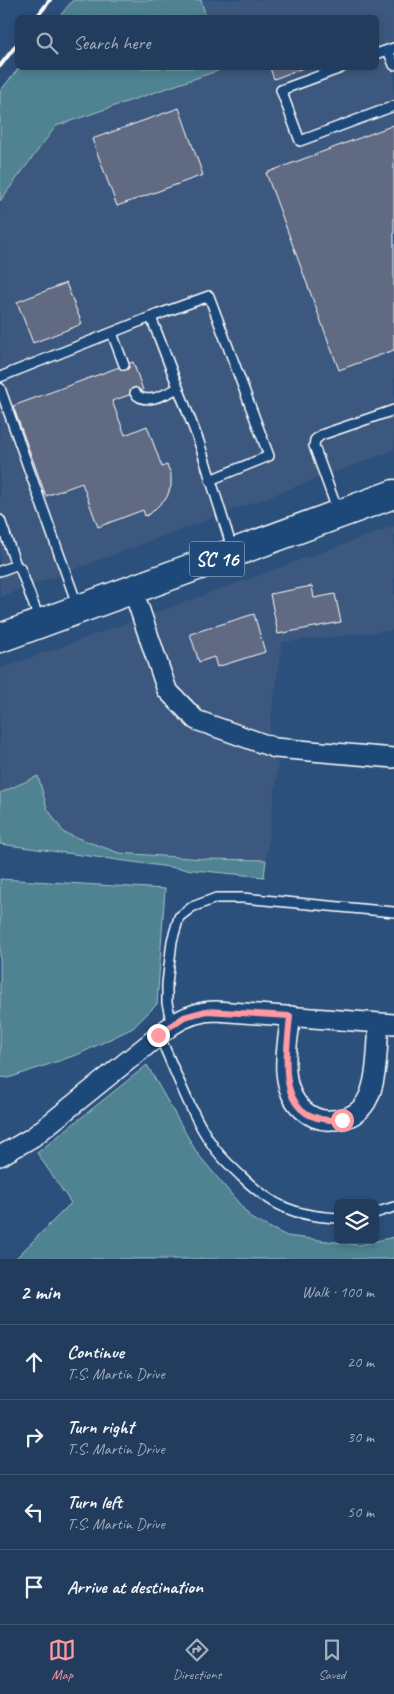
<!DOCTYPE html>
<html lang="en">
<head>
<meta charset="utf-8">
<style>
  body { margin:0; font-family:Caveat,sans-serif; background:#2d4766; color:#f1f3f6 }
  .controls { position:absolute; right:15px; bottom:15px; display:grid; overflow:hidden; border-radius:8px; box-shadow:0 2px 8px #0003 }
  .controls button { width:45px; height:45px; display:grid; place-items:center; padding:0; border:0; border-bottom:1px solid #3e5672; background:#213c5d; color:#f1f3f6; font:25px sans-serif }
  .stop { position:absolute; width:15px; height:15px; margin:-11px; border:4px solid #ff9aa2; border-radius:50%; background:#fff }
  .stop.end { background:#ff9aa2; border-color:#fff; box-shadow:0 1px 5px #0008 }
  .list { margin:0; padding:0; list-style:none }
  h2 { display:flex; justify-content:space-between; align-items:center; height:65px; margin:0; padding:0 20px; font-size:21px }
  h2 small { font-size:16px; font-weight:400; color:#a2adbc }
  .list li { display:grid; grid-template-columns:32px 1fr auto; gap:15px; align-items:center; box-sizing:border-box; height:75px; padding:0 20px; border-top:1px solid #3e5672 }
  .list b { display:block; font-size:19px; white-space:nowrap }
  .list p { margin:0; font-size:16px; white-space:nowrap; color:#a2adbc }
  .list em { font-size:16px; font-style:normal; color:#a2adbc }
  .icon { flex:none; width:28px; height:28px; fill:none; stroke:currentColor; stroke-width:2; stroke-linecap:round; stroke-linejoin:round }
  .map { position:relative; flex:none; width:394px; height:1259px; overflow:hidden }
  .search { position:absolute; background:#213c5d; box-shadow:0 2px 8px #0003; left:15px; right:15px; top:15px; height:55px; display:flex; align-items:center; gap:12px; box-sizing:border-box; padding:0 18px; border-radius:8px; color:#a2adbc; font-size:19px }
  .sheet { height:365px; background:#213c5d }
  nav { display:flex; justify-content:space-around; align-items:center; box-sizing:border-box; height:70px; border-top:1px solid #3e5672; background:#213c5d; font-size:14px; color:#a2adbc }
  nav a { display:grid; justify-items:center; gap:2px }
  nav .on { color:#ff9aa2 }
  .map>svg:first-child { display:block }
  .built { fill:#3c587e }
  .green { fill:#4f8391; stroke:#a7c1c8 }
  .building { fill:#606a82; stroke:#fff }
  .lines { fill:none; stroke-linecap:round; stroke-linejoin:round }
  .lane-casing { stroke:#fff; stroke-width:12 }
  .street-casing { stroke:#fff; stroke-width:22 }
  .primary-casing { stroke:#fff; stroke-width:31 }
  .lane { stroke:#1f4a7a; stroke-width:9 }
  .street { stroke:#1f4a7a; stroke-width:19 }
  .primary { stroke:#1f4a7a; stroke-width:28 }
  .rail { stroke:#fff; stroke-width:4 }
  .route { stroke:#ff9aa2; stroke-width:6 }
  .labels { text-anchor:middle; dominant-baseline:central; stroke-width:4.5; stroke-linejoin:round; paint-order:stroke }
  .shield { fill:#1f4a7a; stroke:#bcc9d7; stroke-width:1 }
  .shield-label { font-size:20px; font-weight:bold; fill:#fff }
</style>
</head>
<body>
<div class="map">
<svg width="394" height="1259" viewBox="0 0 394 1259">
  <rect width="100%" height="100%" fill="#2c507c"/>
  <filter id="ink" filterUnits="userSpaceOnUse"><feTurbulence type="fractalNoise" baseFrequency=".02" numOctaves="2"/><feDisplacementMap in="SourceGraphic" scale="10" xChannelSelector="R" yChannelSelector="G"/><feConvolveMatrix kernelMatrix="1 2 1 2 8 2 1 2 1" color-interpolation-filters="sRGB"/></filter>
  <g filter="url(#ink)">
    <path class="built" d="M201,0H394V450L0,597V201L56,126L220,70L219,68H376V18L206,17Z
      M394,526V630L282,642L269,733L278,766L266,860L204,859L119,853L64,833L47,808H0V669Z"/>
    <path class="green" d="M73,0H201L206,17H59Z
      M19,68H219L220,70L56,126L0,201V91Z
      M38,776L47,808L64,833L119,853L204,859L266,860L264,877L184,869L0,844V793Z
      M0,879L165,889L157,1004L133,1028L79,1054L9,1078L0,1077Z
      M147,1065L197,1153L252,1219L287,1236L359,1245L394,1237V1259H15L71,1203L37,1153Z"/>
    <path class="building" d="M270,68H303L274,79Z
      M179,108L203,175L117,206L92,139Z
      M394,125V350L339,370L266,173Z
      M66,283L82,324L33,343L17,302Z
      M133,362L143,390L112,401L125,435L147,426L162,467L167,465L171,474V486L167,497L150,514L145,516L143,510L98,527L82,483L46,496L13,406Z
      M312,586L314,598L335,594L341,622L278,634L270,594Z
      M254,614L265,652L217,667L214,657L199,662L190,634Z"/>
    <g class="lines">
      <g class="lane-casing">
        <path id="lane" d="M388,50L394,65
          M376,54L394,48
          M341,68L281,90L300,141L394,106
          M151,317L209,296L269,456L210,480
          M112,333L124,365
          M0,377L151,317L199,442L233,551
          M0,388L78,607
          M135,393C145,406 166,394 178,388
          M338,512L314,446L315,440L321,435L394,410
          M0,520L16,565
          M0,571L16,565L20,568L39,619
          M172,1025L167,1003V984L172,941L179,917L192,907L216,898H243L394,912
          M159,1035C175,1070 191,1115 213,1146C221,1158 232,1167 242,1177C273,1206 294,1216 338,1218
          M375,1213L394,1207"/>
      </g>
      <g class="street-casing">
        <path id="street" d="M133,590L167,690L196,720L275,748L394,758
          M291,1016C287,1046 277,1087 303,1110C311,1117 320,1121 331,1120C345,1120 358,1115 366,1102C378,1082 377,1046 379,1023
          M0,1156L33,1137L172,1025C186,1016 199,1011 216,1011L394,1024"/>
      </g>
      <g class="primary-casing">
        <path id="primary" d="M0,638L394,494"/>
      </g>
      <use href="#lane" class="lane"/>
      <use href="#street" class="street"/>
      <use href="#primary" class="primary"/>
      <path class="rail" d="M36,18L50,0
        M0,66L18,43"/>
    </g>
  </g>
  <g class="lines" filter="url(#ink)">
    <path class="route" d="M158,1035L184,1017L206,1011L290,1016C286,1061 274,1125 342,1120"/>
  </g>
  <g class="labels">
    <rect class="shield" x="189.5" y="541.5" width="55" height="35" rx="4"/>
    <g class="shield-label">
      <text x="217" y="559">SC 16</text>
    </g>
  </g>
</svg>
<div class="controls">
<button><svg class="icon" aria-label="layers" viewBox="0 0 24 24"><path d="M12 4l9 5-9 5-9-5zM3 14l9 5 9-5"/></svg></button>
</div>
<div class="stop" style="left:342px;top:1120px"></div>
<div class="stop end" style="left:158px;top:1035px"></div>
<div class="search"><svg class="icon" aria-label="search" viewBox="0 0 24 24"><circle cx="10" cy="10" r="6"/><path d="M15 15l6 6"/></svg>Search here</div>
</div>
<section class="sheet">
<h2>2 min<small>Walk · 100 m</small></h2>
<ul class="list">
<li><svg class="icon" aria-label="ahead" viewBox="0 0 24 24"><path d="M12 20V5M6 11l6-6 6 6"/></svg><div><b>Continue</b><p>T.S. Martin Drive</p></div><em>20 m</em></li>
<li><svg class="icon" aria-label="right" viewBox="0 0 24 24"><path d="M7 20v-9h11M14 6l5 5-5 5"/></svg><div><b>Turn right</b><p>T.S. Martin Drive</p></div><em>30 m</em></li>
<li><svg class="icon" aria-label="left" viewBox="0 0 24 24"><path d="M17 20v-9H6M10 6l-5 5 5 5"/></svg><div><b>Turn left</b><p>T.S. Martin Drive</p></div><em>50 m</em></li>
<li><svg class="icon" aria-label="arrive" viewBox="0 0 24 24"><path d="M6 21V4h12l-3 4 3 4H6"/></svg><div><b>Arrive at destination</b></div></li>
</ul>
</section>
<nav>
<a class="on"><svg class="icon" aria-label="map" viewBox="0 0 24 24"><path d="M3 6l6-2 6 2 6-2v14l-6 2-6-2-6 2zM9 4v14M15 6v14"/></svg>Map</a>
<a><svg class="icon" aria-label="directions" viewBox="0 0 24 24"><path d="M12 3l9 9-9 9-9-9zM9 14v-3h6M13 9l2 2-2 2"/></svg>Directions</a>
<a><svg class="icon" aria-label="saved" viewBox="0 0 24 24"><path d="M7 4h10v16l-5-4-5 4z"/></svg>Saved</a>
</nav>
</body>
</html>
